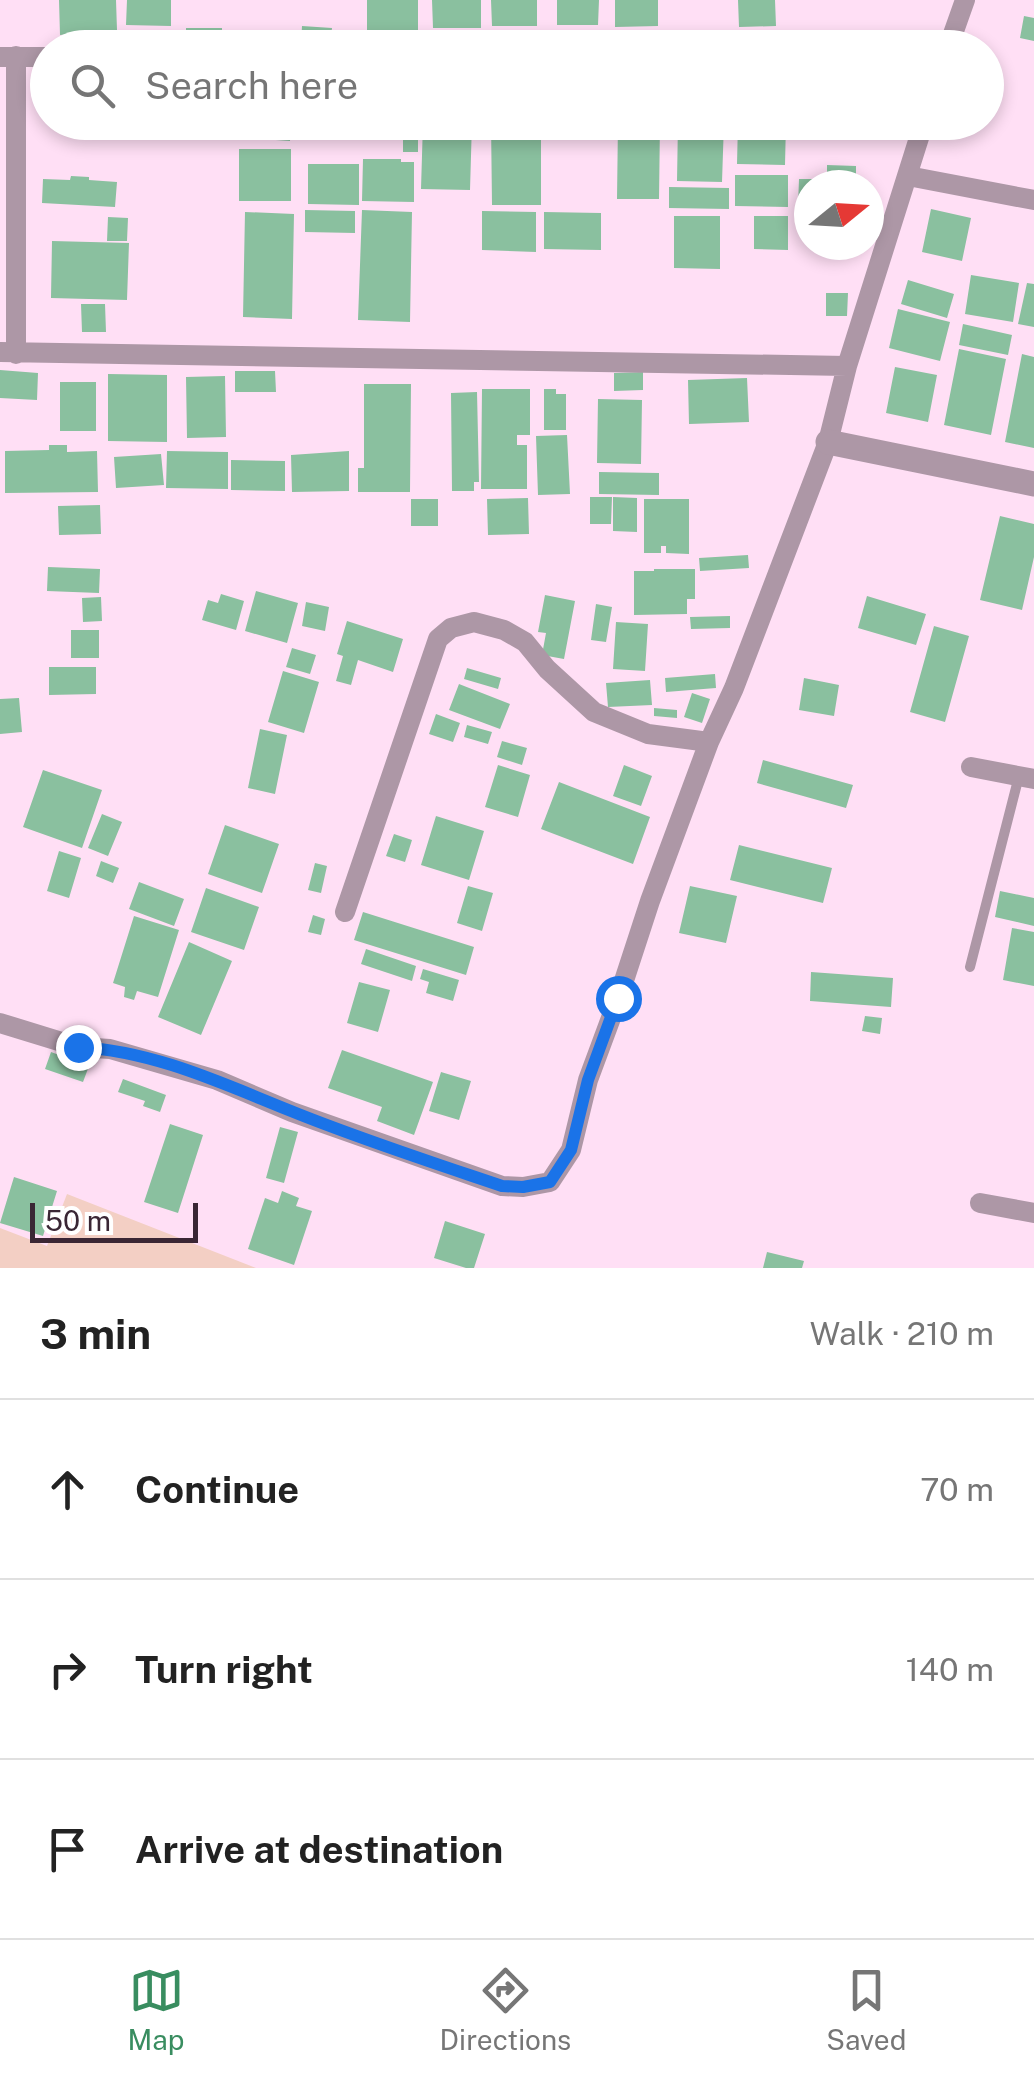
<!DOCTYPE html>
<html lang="en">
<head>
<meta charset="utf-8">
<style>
  body { margin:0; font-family:"Public Sans",sans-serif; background:#f2f2f2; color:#222 }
  .compass { position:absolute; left:794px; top:170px; width:90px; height:90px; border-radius:50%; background:#fff; box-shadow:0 5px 15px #0003; rotate:72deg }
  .scale { position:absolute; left:30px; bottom:25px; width:168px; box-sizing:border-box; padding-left:10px; border:5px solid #3a2634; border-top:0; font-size:28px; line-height:35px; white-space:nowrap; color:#3a2634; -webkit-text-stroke:8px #fff; paint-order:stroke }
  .stop { position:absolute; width:30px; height:30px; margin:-22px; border:8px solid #1a73e8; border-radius:50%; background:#fff }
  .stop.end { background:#1a73e8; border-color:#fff; box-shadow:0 2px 10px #0008 }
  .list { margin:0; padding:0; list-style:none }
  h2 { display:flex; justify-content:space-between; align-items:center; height:130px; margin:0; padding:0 40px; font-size:42px }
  h2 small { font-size:32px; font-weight:400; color:#767676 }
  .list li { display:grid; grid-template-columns:65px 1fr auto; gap:30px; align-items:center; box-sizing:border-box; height:180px; padding:0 40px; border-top:2px solid #e0e0e0 }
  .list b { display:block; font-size:38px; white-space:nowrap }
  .list em { font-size:32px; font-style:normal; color:#767676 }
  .icon { flex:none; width:55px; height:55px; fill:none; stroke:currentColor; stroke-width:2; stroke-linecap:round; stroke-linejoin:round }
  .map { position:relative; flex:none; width:1034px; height:1268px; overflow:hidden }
  .search { position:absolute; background:#fff; box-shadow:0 5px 15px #0003; left:30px; right:30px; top:30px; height:110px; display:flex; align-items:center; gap:25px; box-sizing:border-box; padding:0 35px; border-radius:55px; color:#767676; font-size:38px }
  .sheet { height:670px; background:#fff }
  nav { display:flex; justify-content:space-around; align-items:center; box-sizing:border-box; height:140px; border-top:2px solid #e0e0e0; background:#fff; font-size:28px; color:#767676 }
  nav a { display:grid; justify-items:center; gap:5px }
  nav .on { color:#398d60 }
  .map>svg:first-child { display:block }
  .green { fill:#f3cfc4 }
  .building { fill:#8ac09f }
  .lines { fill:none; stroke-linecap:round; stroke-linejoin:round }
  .service { stroke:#ad97a6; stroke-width:10 }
  .minor { stroke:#ad97a6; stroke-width:20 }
  .tertiary { stroke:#ad97a6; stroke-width:25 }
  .route { stroke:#1a73e8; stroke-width:12 }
</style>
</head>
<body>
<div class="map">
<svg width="1034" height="1268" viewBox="0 0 1034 1268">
  <rect width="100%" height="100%" fill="#ffdff5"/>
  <path class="green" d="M67,1194L256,1268H0V1228L47,1246Z"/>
  <path class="building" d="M59,0H116L117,30L60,35Z
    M127,0H171V26L126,25Z
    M367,0H418V39H367Z
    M432,0H481V28H433Z
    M491,0H537V26H492Z
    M557,0H599L598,25H557Z
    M615,0H658V26L615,27Z
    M738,0H775L776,26L739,27Z
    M1024,16L1034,18V41L1020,38Z
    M302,26L332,28L331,36H337L336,46L301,44Z
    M186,28H222V45H186Z
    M440,30H454L455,48H440Z
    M234,122H291L290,141L233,137Z
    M403,122H418V152H403Z
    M423,122H472L470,190L421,189Z
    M491,122H541V205H492Z
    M618,122H660L659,199H617Z
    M678,122H724L722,182L677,181Z
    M738,122H786L785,165L737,164Z
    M239,149H291V201H239Z
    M363,159H401V162H414V202L362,201Z
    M308,164H359V205L308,204Z
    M827,165L856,166V185H809V206H798L799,179H827Z
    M735,175H788V207L735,206Z
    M71,176L89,177V180L117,182L115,207L42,203L43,179L70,180Z
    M669,187L729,188V209L669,208Z
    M931,209L971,218L962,261L922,252Z
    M305,210L355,211V233L305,232Z
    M362,210L412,212L410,322L358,320Z
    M482,211L536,212V252L482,250Z
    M245,212L294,214L292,319L243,317Z
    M544,212L601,213V250L544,249Z
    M674,216H720V269L674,268Z
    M754,216H788V250L754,249Z
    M108,217L128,218L127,241H107Z
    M52,241L129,243L127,300L51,298Z
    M971,275L1019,283L1013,322L965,314Z
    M908,280L954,294L947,318L901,304Z
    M1027,283L1034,284V327L1018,324Z
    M826,293H848L847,316H826Z
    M81,304H105L106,332H82Z
    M898,309L950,322L940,361L889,348Z
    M963,324L1012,335L1008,355L959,345Z
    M959,349L1006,359L991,435L944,425Z
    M1022,354L1034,357V448L1005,442Z
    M895,367L937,375L928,422L886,413Z
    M0,370L38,373L37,400L0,398Z
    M235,371H275L276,392H235Z
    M643,372V390L614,391V373Z
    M108,374L167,375V442L108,441Z
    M225,376L226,437L187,438L186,377Z
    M747,378L749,422L689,424L688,380Z
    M60,382H96V431H60Z
    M364,384H411L410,492H358V468H364Z
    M482,389H530V435H517V445H527V489H481Z
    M544,389H556V394H566V430H544Z
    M477,392L479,482H474V491H452L451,393Z
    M598,399L642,400L641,464L597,463Z
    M567,435L570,494L538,495L536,436Z
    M49,445H67V452L97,451L98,492L5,493V451L49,450Z
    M167,451L228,452V489L166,488Z
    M349,451V491L292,492L291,455Z
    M161,454L164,485L116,488L114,457Z
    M231,460L285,461V491L231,490Z
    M599,472L659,473V495L599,494Z
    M590,497H612L611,524H590Z
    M613,497L637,498V532L613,531Z
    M528,498L529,534L488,535L487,499Z
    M411,499H438V526H411Z
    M644,499H689V554L666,553V546H661V553H644Z
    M100,505L101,534L59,535L58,506Z
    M1000,516L1034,524V557L1022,610L980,600Z
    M748,555L749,568L700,571L699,558Z
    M48,567L100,569L99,593L47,591Z
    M654,569H695V599H687V614L634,615V571H654Z
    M256,591L298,603L287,643L245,631Z
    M221,594L244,601L236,630L202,620L208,600L218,603Z
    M545,595L575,601L564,659L542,655L546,633L538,632Z
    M867,596L926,614L916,645L858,628Z
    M101,597L102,621L83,622L82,598Z
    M306,602L329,607L325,631L302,626Z
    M596,604L612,607L606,642L591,640Z
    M730,616V628L691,629L690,617Z
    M347,621L403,639L393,672L358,660L351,685L336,681L343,656L337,654Z
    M616,622L648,624L645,671L613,669Z
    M934,626L969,636L945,722L910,712Z
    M71,630H99V658H71Z
    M292,648L316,655L310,674L286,667Z
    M49,667H96V694L49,695Z
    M467,668L501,678L498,689L464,679Z
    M283,671L319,682L304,733L268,722Z
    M715,674L716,688L666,692L665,678Z
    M804,678L839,685L834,716L799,710Z
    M650,680L652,705L608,707L606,683Z
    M459,684L510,704L500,729L449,710Z
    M692,693L710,699L702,723L684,717Z
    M19,698L22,732L0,734V699Z
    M654,708L677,710V718L654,716Z
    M436,714L460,723L453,742L429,734Z
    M467,725L492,732L488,744L464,737Z
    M260,729L287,735L275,794L248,788Z
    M502,741L527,748L522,765L497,757Z
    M763,760L853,785L846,808L757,783Z
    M498,765L530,775L518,817L485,807Z
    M624,765L652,776L641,806L613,796Z
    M43,770L102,790L82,848L23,827Z
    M559,782L650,817L633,864L541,829Z
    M102,814L122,822L108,856L88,848Z
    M436,816L484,831L469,880L421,865Z
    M225,825L279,844L262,893L208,874Z
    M394,834L412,840L405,862L386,856Z
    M739,845L832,868L823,903L730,880Z
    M59,851L81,858L69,898L47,891Z
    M101,861L119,868L113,883L96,876Z
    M315,863L327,866L321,893L308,890Z
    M139,882L184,899L174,926L129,909Z
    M468,886L493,893L482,931L457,923Z
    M690,886L737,896L726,943L679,933Z
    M206,888L259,907L244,950L191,932Z
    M1000,891L1034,898V926L995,917Z
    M363,912L474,947L466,975L354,940Z
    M313,915L325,919L321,935L308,932Z
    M134,916L179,930L158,997L137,991L134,1000L124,997L125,987L113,983Z
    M1012,928L1034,932V986L1003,980Z
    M189,942L232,961L201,1035L158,1017Z
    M366,949L416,966L412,981L361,964Z
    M423,969L459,980L453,1001L426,993L429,982L420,979Z
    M811,972L893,978L891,1007L810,1001Z
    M359,982L390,990L378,1032L347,1023Z
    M865,1016L882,1018L880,1034L862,1031Z
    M342,1050L433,1082L414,1135L377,1121L382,1107L328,1088Z
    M51,1052L89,1066L83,1082L45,1069Z
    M441,1072L471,1081L459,1120L429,1111Z
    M123,1079L166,1095L160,1112L143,1106L145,1101L118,1092Z
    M170,1124L203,1135L178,1213L144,1202Z
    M280,1127L298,1132L284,1183L266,1178Z
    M14,1177L57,1191L43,1236L0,1223Z
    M282,1191L299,1198L296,1206L312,1211L294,1265L248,1249L265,1198L278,1203Z
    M445,1221L485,1234L474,1268H466L434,1258Z
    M767,1252L804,1261L802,1268H763Z"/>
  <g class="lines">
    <path class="service" d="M970,967L1019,776"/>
    <path class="minor" d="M948,48L965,0
      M0,57H48
      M908,176L1034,200
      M0,352L847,366
      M16,354V56
      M971,767L1034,779
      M345,912L438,639L451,628L474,622L504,630L525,642L547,669L594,712L648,734L709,742
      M0,1023L78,1047L110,1049L217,1080L292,1112L502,1186L523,1187L550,1182L571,1150L588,1080L618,999L650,901L709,742L734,688L828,442L847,366L924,122
      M980,1203L1034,1213"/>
    <path class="tertiary" d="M828,442L1034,484"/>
  </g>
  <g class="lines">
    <path class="route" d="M78,1047C154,1051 221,1083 291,1111C360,1139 431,1162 502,1186L523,1187L550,1182L571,1150L588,1080L618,998"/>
  </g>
</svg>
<svg class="compass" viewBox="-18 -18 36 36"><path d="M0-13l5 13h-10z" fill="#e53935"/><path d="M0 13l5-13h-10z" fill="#767676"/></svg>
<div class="scale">50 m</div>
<div class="stop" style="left:618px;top:998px"></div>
<div class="stop end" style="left:78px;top:1047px"></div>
<div class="search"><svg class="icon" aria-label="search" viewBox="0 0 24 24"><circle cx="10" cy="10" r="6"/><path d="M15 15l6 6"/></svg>Search here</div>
</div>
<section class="sheet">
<h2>3 min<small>Walk · 210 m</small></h2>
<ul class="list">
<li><svg class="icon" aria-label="ahead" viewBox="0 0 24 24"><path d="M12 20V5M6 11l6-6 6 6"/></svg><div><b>Continue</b></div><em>70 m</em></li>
<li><svg class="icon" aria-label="right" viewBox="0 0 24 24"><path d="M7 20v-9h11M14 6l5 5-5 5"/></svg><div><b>Turn right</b></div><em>140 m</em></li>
<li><svg class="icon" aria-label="arrive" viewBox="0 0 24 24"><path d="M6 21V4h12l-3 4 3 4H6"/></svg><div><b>Arrive at destination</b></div></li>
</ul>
</section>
<nav>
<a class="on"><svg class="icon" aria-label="map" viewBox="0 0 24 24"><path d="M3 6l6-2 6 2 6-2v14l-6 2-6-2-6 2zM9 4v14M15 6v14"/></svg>Map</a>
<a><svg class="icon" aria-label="directions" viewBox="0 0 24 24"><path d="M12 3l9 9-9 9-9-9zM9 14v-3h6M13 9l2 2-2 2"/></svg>Directions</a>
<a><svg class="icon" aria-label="saved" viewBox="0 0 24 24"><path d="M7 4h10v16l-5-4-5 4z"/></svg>Saved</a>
</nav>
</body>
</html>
